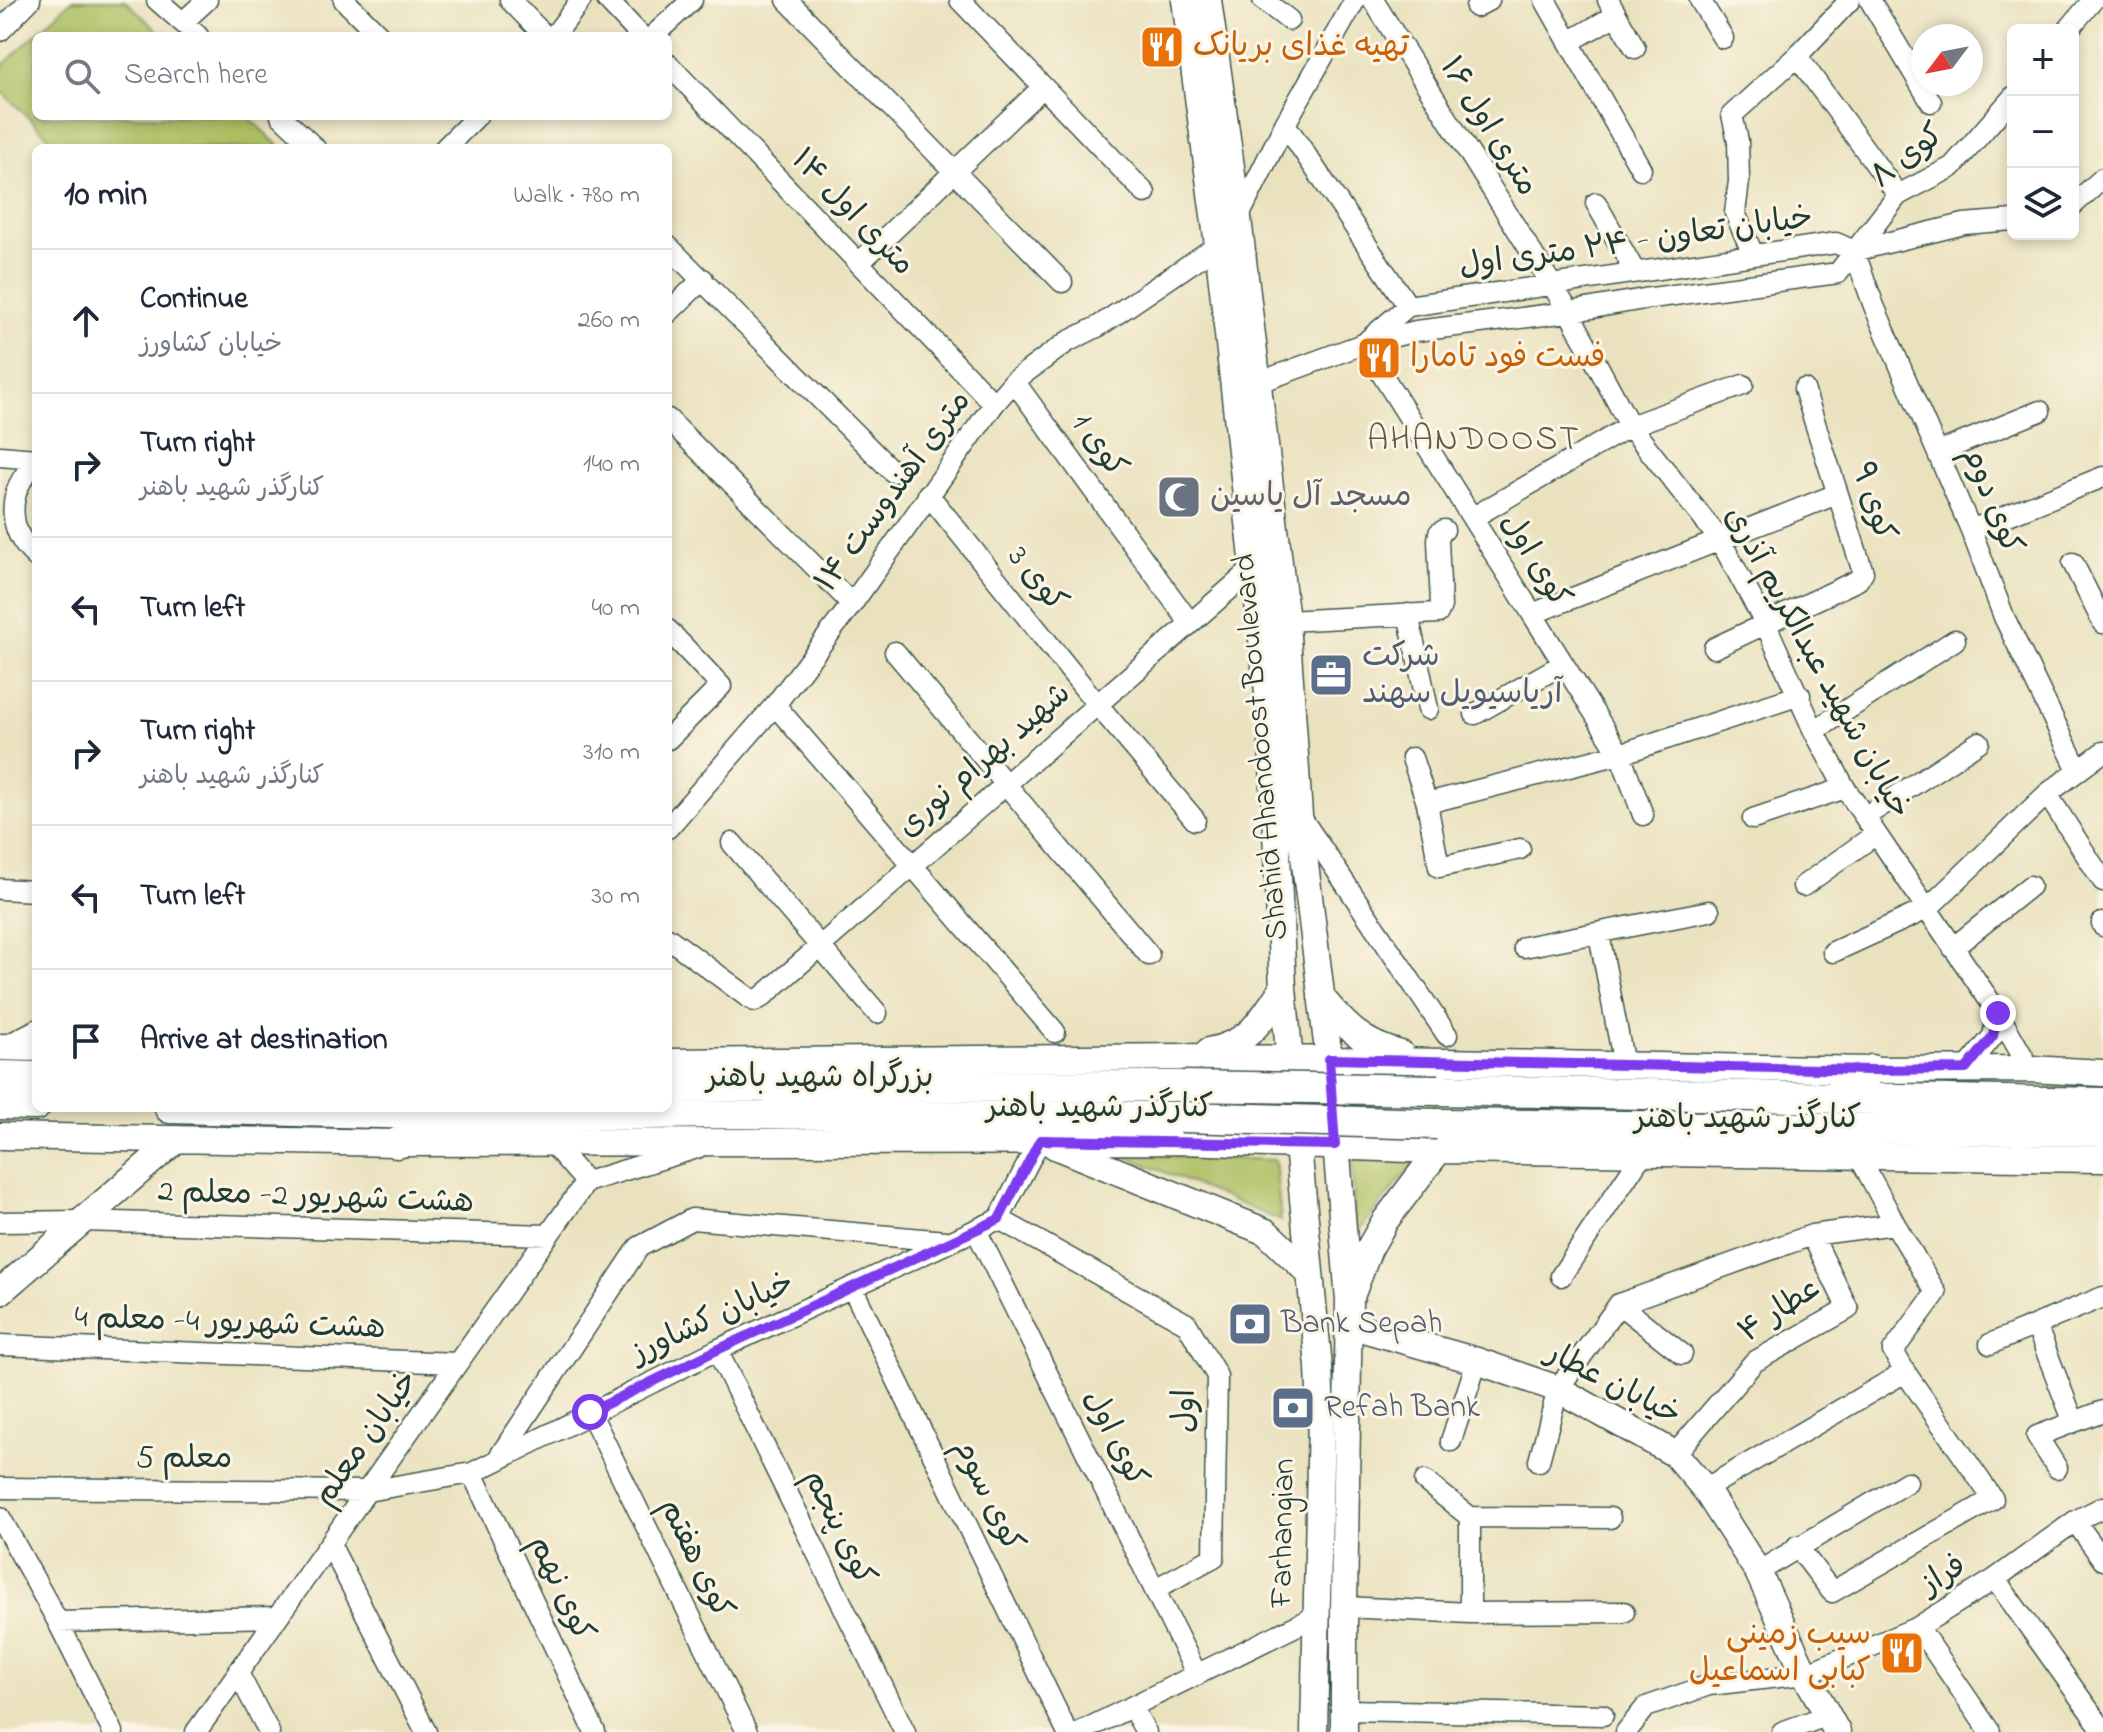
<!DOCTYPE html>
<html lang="en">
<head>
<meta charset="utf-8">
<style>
  body { margin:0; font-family:"Indie Flower","Playpen Sans Arabic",sans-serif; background:#f2f2f3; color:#1f2937 }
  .controls { position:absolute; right:24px; top:24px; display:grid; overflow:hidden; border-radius:12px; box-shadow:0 4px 12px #0003 }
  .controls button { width:72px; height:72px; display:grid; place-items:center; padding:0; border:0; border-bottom:2px solid #e0e1e3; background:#fff; color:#1f2937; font:40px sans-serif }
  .compass { position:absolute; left:1911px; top:24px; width:72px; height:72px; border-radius:50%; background:#fff; box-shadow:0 4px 12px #0003; rotate:238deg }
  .stop { position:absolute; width:24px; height:24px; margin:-18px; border:6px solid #7c3aed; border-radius:50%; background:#fff }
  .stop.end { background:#7c3aed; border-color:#fff; box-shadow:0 2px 8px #0008 }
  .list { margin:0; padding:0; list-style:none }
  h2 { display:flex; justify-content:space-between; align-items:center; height:104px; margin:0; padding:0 32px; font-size:34px }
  h2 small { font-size:26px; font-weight:400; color:#747a83 }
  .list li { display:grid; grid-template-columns:52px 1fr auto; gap:24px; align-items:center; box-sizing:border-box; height:144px; padding:0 32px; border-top:2px solid #e0e1e3 }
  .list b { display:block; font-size:30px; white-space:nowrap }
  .list p { margin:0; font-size:26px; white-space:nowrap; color:#747a83 }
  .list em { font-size:26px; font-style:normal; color:#747a83 }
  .icon { flex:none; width:44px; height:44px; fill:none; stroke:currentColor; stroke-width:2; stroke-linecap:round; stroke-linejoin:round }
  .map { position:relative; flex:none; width:2103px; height:1732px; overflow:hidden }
  .search { position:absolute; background:#fff; box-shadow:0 4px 12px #0003; left:32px; top:32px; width:640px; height:88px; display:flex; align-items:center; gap:20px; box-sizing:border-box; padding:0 28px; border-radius:12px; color:#747a83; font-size:30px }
  .panel { position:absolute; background:#fff; box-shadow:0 4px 12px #0003; left:32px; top:144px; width:640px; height:968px; border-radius:12px }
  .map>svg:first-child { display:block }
  .green { fill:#aebf63; stroke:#667e4c; stroke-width:2 }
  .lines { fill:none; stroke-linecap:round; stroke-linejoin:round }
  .minor-casing { stroke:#3d5649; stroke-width:23 }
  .major-casing { stroke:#3d5649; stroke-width:29 }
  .highway-casing { stroke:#3d5649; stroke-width:33 }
  .minor { stroke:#fff; stroke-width:20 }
  .major { stroke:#fff; stroke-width:26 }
  .highway { stroke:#fff; stroke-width:30 }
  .highway-bridge-casing { stroke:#3d5649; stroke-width:33; stroke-linecap:butt }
  .highway-bridge { stroke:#fff; stroke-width:30 }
  .route { stroke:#7c3aed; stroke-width:10 }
  .labels { text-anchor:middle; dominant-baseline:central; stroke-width:6; stroke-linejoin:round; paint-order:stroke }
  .food-label { font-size:32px; fill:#c56008; stroke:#fcf5e5; text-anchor:start }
  .street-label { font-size:32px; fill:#1f3d34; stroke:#fcf5e5 }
  .worship-label { font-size:32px; fill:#5b616d; stroke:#fcf5e5; text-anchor:start }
  .service-label { font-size:32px; fill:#4e5e75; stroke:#fcf5e5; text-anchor:start }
  .neighbourhood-label { font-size:34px; letter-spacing:2px; fill:#5f5b48; stroke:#fcf5e5 }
</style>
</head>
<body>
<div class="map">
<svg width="2103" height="1732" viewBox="0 0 2103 1732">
  <rect width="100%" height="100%" fill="#fcf5e5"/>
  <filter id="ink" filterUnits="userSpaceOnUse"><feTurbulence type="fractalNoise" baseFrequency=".0125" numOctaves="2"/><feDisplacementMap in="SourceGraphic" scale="16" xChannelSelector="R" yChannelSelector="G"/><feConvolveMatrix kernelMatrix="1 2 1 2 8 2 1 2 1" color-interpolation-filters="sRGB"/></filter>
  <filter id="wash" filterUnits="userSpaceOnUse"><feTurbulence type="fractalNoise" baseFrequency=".006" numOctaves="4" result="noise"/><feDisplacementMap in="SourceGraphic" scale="32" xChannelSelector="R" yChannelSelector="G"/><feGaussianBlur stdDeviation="1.8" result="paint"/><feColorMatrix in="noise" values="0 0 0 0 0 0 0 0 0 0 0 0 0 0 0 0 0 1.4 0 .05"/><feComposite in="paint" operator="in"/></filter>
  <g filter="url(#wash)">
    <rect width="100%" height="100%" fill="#eae2bf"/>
    <path class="green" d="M72,0H125L163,36H36V116H247L281,148H60L0,90V68Z
      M1121,1154L1275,1160L1281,1221Z
      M1352,1160L1414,1163L1355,1236Z"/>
  </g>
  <g filter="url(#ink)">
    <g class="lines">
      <g class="minor-casing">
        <path id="minor" d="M157,0L198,36
          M344,0L380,36
          M510,0L545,36
          M607,0L641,36
          M787,0L1062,282
          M960,0L1145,193
          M1263,0L1289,20
          M1373,0L1569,312L1630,426L1720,540L1766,625L1814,731L1845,788L1998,1013L2030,1069
          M1545,0L1641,169
          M1608,0L1635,48
          M1700,0L1723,38
          M1870,0L1931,102
          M1476,7L1489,0
          M183,22L207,0
          M2068,30L2093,0
          M0,31L30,0
          M554,36L581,0
          M653,36L692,0
          M1569,42L1616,15
          M1797,56L1898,195
          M668,64L994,404
          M281,116L315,148
          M1285,124L1408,306
          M445,148L477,116
          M1596,203L1635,272
          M2073,205L2103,178
          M1238,218L1285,124L1355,0
          M668,246L893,472
          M1854,251L1874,306L1971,530L2004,617L2078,770
          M1854,251L1964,224L2013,220
          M1753,254L1735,213L1739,181L1738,141L1732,115L1797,56L1850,0
          M859,263L1043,87
          M668,313L703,279
          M1368,340L1408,306L1836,243L1854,251
          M1363,344L1620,754L1643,815
          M1014,381L1190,623
          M1257,383L1363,344L1416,331L1569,312L1644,299L1838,273L1898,195L1952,167L2013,97
          M668,419L852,604
          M1939,452L2040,411
          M0,456L36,459
          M36,463C6,490 6,530 36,557
          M928,494L1097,704L1195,820
          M1472,518L1630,426L1743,385
          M1971,530L2103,477
          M2073,563L2103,623
          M1408,614L1428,709
          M1532,614L1837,494
          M1286,621L1438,613L1441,606L1438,540L1439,533L1444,530
          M668,630L721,686L668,739
          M1714,648L1858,580L1863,572L1804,389
          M895,652L1149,955
          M775,705L1055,1032
          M1475,714L1563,664
          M1814,731L1955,640
          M1412,758L1427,803L1439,867L1520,849
          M2047,794L2103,881
          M1427,803L1620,754L1800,695
          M1300,816L1447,1035
          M1866,816L1979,742
          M1753,819L1845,788
          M668,828L775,705L852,604L994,404L1014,381L1067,342L1099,326L1218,245
          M732,843L877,1013
          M1803,886L1876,834
          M0,889L36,891
          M2102,923L2103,926
          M1599,934L1624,1065
          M668,938L749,998L755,1001L762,997L1255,567
          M1524,947L1709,911
          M1953,948L2030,886
          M1833,952L1927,909L2047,794L2103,752
          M4,1047L36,1030
          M1966,1069L1993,1036L1998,1013
          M552,1143L586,1182
          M586,1182L697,1148
          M999,1219L1187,1324L1217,1376L1214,1557L1155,1589
          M0,1222L82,1221L548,1235
          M976,1230L1197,1675
          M1561,1276L1643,1153
          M852,1287L1067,1732
          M1619,1304L1812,1235
          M1619,1304L1682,1354
          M2036,1325L2073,1420
          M1990,1344L2103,1297
          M0,1345L457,1363
          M717,1350L905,1732
          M590,1412L747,1732
          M1451,1441L1477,1361
          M1675,1454L1754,1362L1848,1309L1812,1235L1895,1224
          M499,1457L639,1247L692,1219L946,1241
          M1539,1461L1558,1389L1619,1304
          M2057,1468L2037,1436L2103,1411
          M472,1473L595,1732
          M1425,1481L1470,1517V1613L1624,1612
          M0,1488L367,1491L472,1473L717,1350L999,1219L1040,1140
          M1705,1489L1905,1372
          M0,1517L58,1622L113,1732
          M1470,1517L1610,1518
          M2075,1521L2103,1560
          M330,1544L426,1732
          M1797,1546L1832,1592L1993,1499L1905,1372L1893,1351L1936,1293L1895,1224L1858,1154
          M1758,1572L1907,1482
          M1995,1579L2103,1730
          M1344,1607L1470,1613
          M58,1622L277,1617
          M1918,1627L1990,1732
          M238,1673L269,1732
          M1132,1707L1146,1732
          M1345,1710L1603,1715
          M196,1732L586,1182
          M1080,1732L1316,1616
          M1626,1732L1646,1707L1709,1685L1805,1674L1918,1627L1995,1579L2075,1521L2103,1507
          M1782,1732L1826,1716"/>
      </g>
      <g class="major-casing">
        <path id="major" d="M1185,0L1218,245L1271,719L1283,988L1319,1367L1321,1417L1314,1732
          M1208,0L1238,218L1286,621L1299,815L1329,1059L1349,1300L1344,1607V1732
          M1321,997C1346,1027 1362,1044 1401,1054
          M0,1047L36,1048
          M1209,1051C1252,1042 1260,1021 1283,988
          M668,1062L1182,1057L1871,1070L2030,1069L2103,1073
          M0,1136L397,1143L1183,1141L1439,1150L2103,1159
          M1055,1146L1266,1232L1310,1274
          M0,1292L177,1139
          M1352,1294L1369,1249L1385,1221L1439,1150L1429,1146
          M1349,1325L1477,1361L1558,1389L1675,1454L1705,1489L1758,1572L1805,1674L1837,1732"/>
      </g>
      <g class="highway-casing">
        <path id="highway" d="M0,1076L36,1077
          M668,1087L1182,1086
          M1439,1090L2103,1103
          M1834,1097L1871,1070
          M0,1104L36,1105
          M170,1108L508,1116L715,1113L1181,1117
          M1437,1124L2103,1131
          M397,1143L469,1126"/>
      </g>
      <use href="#minor" class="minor"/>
      <use href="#major" class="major"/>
      <use href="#highway" class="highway"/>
      <g class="highway-bridge-casing">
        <path id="highway-bridge" d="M1182,1086L1439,1090
          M1181,1117L1437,1124"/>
      </g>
      <use href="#highway-bridge" class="highway-bridge"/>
    </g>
  </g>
  <g class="lines" filter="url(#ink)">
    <path class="route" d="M590,1412L717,1350L999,1219L1040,1140L1335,1145L1329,1059L1871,1070L1966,1069L1993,1036L1998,1013"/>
  </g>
  <defs>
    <g id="restaurant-square" transform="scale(2.3)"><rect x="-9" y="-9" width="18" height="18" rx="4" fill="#e8710a" stroke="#fcf5e5"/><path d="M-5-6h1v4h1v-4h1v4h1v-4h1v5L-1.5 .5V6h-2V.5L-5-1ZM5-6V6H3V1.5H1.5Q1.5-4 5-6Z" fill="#fff"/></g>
    <g id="mosque-square" transform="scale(2.3)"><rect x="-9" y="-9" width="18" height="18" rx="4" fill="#6b7280" stroke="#fcf5e5"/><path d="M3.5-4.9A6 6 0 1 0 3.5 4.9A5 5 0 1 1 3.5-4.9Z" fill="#fff"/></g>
    <g id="office-square" transform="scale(2.3)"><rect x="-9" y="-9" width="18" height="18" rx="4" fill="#5c6f8a" stroke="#fcf5e5"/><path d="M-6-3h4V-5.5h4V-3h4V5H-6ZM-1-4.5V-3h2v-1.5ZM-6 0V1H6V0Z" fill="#fff"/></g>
    <g id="bank-square" transform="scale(2.3)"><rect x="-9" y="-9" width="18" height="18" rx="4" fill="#5c6f8a" stroke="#fcf5e5"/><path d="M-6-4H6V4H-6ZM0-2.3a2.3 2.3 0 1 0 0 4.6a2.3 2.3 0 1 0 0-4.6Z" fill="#fff"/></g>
  </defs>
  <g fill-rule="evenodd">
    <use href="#restaurant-square" x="1162" y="47"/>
    <use href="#restaurant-square" x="1379" y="358"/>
    <use href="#mosque-square" x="1179" y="497"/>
    <use href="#office-square" x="1331" y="675"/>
    <use href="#bank-square" x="1250" y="1324"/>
    <use href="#bank-square" x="1293" y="1408"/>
    <use href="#restaurant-square" x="1902" y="1653"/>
  </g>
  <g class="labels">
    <g class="food-label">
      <text x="1193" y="47">تهیه غذای بریانک</text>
      <text x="1410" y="358">فست فود تامارا</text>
      <text x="1871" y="1635" text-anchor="end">سیب زمینی<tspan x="1871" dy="37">کبابی اسماعیل</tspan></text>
    </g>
    <g class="street-label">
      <text transform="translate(1488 127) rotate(58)">۱۶ متری اول</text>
      <text transform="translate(1908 157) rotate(-38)">کوی ۸</text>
      <text transform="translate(852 213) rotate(46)">۱۴ متری اول</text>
      <text transform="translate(1636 243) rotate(-8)">خیابان تعاون - ۲۴ متری اول</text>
      <text transform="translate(1098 446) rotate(54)">کوی 1</text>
      <text transform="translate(894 492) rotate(-54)">۱۴ متری آهندوست</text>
      <text transform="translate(1991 501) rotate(68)">کوی دوم</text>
      <text transform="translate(1872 502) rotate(72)">کوی ۹</text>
      <text transform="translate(1534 561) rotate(58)">کوی اول</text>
      <text transform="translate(1036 580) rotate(51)">کوی 3</text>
      <text transform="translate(1816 663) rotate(61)">خیابان شهید عبدالکریم آذری</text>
      <text transform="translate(1262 747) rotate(-95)">Shahid Ahandoost Boulevard</text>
      <text transform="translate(985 761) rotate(-41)">شهید بهرام نوری</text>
      <text x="820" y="1078">بزرگراه شهید باهنر</text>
      <text x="1100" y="1108">کنارگذر شهید باهنر</text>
      <text x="1748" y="1119">کنارگذر شهید باهنر</text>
      <text transform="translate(316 1198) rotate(2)">هشت شهریور 2- معلم 2</text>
      <text transform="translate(1780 1311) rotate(-34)">عطار ۴</text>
      <text transform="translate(713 1319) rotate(-25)">خیابان کشاورز</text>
      <text transform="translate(230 1324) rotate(2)">هشت شهریور 4- معلم 4</text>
      <text transform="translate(1613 1385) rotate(27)">خیابان عطار</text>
      <text transform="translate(1186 1411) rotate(-90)">اول</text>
      <text transform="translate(367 1439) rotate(-55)">خیابان معلم</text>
      <text transform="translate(1114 1439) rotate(63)">کوی اول</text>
      <text x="184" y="1459">معلم 5</text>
      <text transform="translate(987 1496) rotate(64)">کوی سوم</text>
      <text transform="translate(838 1528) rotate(64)">کوی پنجم</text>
      <text transform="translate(1284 1533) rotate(-89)">Farhangian</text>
      <text transform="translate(695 1559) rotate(64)">کوی هفتم</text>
      <text transform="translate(1944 1576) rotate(-32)">فراز</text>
      <text transform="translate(560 1589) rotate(65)">کوی نهم</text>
    </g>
    <g class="worship-label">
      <text x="1210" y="497">مسجد آل یاسین</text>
    </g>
    <g class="service-label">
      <text x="1362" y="657">شرکت<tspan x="1362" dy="37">آریاسیویل سهند</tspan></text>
      <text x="1281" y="1324">Bank Sepah</text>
      <text x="1324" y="1408">Refah Bank</text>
    </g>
    <g class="neighbourhood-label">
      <text x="1474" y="441">AHANDOOST</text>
    </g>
  </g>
</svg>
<div class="controls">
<button>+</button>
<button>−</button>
<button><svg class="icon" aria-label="layers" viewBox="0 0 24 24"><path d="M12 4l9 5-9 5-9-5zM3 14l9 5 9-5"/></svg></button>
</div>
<svg class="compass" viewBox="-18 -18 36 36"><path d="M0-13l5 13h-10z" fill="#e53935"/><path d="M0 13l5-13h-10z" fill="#747a83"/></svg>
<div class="stop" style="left:590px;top:1412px"></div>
<div class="stop end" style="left:1998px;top:1013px"></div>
<div class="search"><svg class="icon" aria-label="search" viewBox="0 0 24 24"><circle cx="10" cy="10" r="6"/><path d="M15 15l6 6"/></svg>Search here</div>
<section class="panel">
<h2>10 min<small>Walk · 780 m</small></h2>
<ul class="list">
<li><svg class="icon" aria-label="ahead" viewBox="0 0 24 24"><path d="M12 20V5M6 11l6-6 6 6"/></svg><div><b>Continue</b><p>خیابان کشاورز</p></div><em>260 m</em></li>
<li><svg class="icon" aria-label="right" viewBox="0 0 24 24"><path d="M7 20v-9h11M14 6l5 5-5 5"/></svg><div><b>Turn right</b><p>کنارگذر شهید باهنر</p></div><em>140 m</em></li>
<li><svg class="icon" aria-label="left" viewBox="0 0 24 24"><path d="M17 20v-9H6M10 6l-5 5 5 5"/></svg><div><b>Turn left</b></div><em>40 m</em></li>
<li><svg class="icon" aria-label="right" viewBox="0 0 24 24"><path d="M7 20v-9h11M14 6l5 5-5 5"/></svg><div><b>Turn right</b><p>کنارگذر شهید باهنر</p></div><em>310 m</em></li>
<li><svg class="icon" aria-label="left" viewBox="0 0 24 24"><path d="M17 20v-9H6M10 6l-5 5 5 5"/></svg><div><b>Turn left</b></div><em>30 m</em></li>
<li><svg class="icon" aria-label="arrive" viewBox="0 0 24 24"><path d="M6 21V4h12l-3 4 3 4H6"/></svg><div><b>Arrive at destination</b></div></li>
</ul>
</section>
</div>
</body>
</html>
